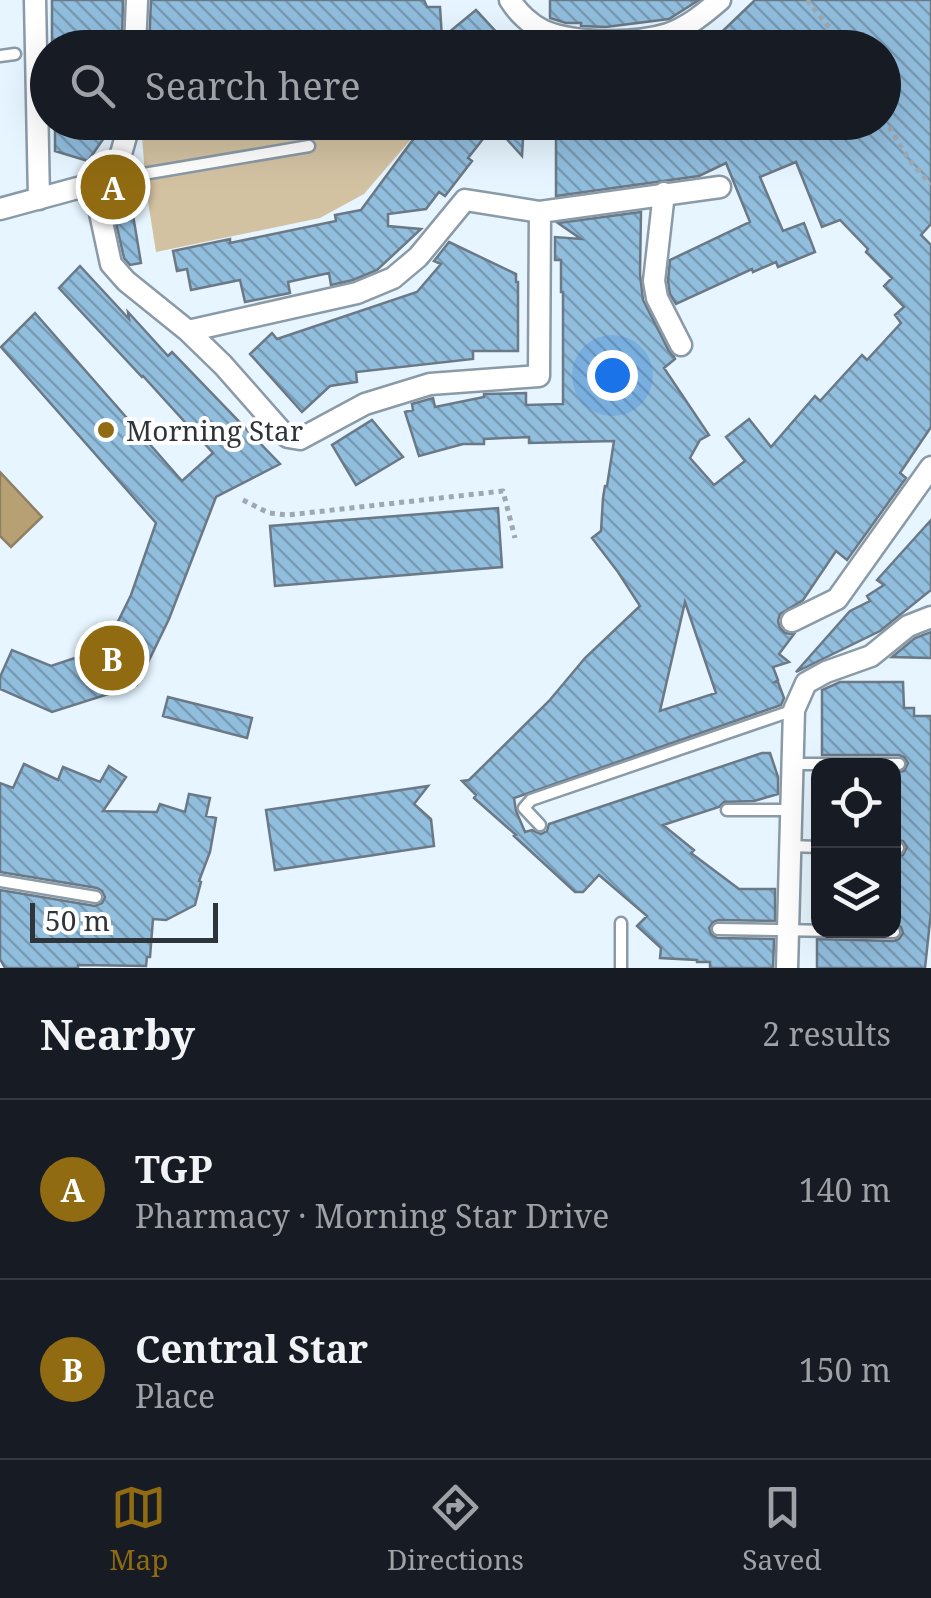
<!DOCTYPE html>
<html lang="en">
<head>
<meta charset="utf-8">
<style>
  body { margin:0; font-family:"Noto Serif",serif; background:#242831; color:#f1f3f6 }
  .controls { position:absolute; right:30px; bottom:30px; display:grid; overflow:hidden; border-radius:20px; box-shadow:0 10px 40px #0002 }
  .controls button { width:90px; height:90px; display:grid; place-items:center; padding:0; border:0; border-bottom:2px solid #363941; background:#171b24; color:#f1f3f6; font:50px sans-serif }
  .scale { position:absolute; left:30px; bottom:25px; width:188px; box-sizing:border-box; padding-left:10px; border:5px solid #2e353a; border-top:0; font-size:28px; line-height:35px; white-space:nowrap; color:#2e353a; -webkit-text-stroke:8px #fff; paint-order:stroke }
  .you { position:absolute; left:612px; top:375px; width:35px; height:35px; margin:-25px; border:8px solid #fff; border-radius:50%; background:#1a73e8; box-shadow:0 0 0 15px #1a73e833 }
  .badge { display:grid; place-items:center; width:65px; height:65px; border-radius:50%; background:#906b11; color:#fff; font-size:32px; font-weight:700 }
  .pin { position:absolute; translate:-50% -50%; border:5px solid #fff; box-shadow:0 2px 10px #0006 }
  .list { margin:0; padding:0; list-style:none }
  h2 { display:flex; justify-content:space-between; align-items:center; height:130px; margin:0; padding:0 40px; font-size:42px }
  h2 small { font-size:32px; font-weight:400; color:#9ea1a6 }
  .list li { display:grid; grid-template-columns:65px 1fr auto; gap:30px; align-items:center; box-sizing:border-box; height:180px; padding:0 40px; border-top:2px solid #363941 }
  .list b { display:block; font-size:38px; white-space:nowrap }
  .list p { margin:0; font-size:32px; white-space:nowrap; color:#9ea1a6 }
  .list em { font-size:32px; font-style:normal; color:#9ea1a6 }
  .icon { flex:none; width:55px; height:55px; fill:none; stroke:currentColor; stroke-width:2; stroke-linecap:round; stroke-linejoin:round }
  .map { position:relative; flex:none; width:931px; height:968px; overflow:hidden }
  .search { position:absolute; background:#171b24; box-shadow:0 10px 40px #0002; left:30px; right:30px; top:30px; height:110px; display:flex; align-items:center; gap:25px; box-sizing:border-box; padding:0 35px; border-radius:55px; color:#9ea1a6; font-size:38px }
  .sheet { height:490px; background:#171b24 }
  nav { display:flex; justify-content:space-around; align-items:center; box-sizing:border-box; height:140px; border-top:2px solid #363941; background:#171b24; font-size:28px; color:#9ea1a6 }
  nav a { display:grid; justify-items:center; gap:5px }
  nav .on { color:#906b11 }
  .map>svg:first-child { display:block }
  .green { fill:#d3c2a2 }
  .water { fill:#b7a074; stroke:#8e8063; stroke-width:2.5 }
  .building { fill:url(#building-back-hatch); stroke:#6a7985; stroke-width:2.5; fill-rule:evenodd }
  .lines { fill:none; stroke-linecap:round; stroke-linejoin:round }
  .service-casing { stroke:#8a9aa6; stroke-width:15 }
  .minor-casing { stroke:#8a9aa6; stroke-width:25 }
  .path { stroke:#9da9b1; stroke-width:5; stroke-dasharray:5 5; stroke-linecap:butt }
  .service { stroke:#fff; stroke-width:10 }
  .minor { stroke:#fff; stroke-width:20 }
  .poi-dot { fill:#906b11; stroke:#fff; stroke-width:4 }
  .labels { text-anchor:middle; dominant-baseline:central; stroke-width:8; stroke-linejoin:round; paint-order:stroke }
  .poi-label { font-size:28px; fill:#2e353a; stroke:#fff; text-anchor:start }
</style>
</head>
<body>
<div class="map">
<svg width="931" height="968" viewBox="0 0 931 968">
  <defs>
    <pattern id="building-back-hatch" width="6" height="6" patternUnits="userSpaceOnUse" patternTransform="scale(2.5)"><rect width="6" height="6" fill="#92bede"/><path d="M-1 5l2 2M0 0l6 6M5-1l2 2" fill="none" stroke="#789bb5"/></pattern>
  </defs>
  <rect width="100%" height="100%" fill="#e6f5ff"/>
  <path class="green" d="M141,123H425L364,194L320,218L156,252L146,189Z"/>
  <path class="water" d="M0,472L42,517L11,547L0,536Z"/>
  <path class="building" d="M52,0H123L122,40H85V48H52Z
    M151,0H424L427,7H440L442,38L476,10L511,48H149Z
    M550,0H699L669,19L606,27L581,26V23H566L550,18Z
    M755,0H931V224L921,235L931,245V427L900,473L906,478L847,560L836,551L803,600L780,614L778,621L780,628L785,633L794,634L779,654L789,662L773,667L778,680L775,682H778L784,698L781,705L514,798L516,811L525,832L532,830L541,834L547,831L549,824L762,753H770L778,777V794L754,801L724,802L719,807L663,825L694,850L691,853L739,889H775V921L718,920L713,922L709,928L711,934L717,938L774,939L773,968H710V962H697V960L660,958L661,948L637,926L647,916L599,875L583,892H575L514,836L516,835L474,798L476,795L462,781L469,780L549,701L585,658L640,606L618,572L592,538L601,531L603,498L605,486H607L614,441L529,443V437L484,439V444H463L419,456L405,412L413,410L412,404L433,398L435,407L484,397V394L526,393V405L563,404V292H561V260H555V237L581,239L558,223L641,212L640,274L643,300L669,351L674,357L675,359L664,368L709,435L700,440L690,458L714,485L745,461L726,437L749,419L771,447L815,396L820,401L862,355L867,360L901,323L895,315L904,307L884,286L892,278L866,252L868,249L840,220L822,227L796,162L760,177L783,231L804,223L815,252L778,267L776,262L753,272L752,269L676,304L670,294L668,281L670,260L750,222L726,163L699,176L556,196V122H637V134L684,122H884V48H705ZM685,602L716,693L660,711Z
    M55,122H115L88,161L55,151Z
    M426,122H524L522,156L494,125L468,158L472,161L445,196L439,192L426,209L388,214V226L421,229L377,270L353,280L331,285L329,273L288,282L290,293L245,302L240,280L191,290L187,269L177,271L173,251L230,239V243L336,221L335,215L361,210Z
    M131,203L141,263L130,265L124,258L112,205Z
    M449,242L516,274V282H518V351H473V359L356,372L357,382L330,386L302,412L250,354L272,333L277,339L417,292L441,264L434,261Z
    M80,266L129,319L128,312L168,356L172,352L280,464L216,497L169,619L137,685L52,712L0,689V677L12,650L51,666L105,648L131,595L156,523L1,347L35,313L182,481L213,453L143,376L142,377L59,288Z
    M372,420L403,457L356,485L332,445Z
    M498,508L502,567L275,586L270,526Z
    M931,520V590L880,631L796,672L850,611L870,601L867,596L884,585L877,580Z
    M931,632V658L892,657L915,638Z
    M840,682H903L904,708H914V716H931V912L925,968H817V939L894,941L899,939L903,933L901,927L894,923V857L903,855L907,847L903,841L894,839V773L904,771L908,763L904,757L899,755H822V690Z
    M168,697L252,718L247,738L163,716Z
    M24,764L58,780L63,767L100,782L109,766L126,777L103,811L157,812L160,804L185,812L189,794L210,798L206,816L216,818L210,852L199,881L201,882L195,905L166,920L153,919L150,957H147L146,966L78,965V968H5L0,959V890L95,906L102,903L105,897L102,891L97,888L0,872V783L13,788Z
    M428,786L414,804L431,819L434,846L275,870L266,810Z"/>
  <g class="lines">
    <g class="service-casing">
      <path id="service" d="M0,56L15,54
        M108,180L309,146
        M791,764H899
        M727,810H790
        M540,825L524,808L531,800L794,710
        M790,846L818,847
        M894,848H898
        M0,881L96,897
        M718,929L894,932
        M621,968V923"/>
    </g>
    <g class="minor-casing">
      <path id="minor" d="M35,0L39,199
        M510,0C518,13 531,25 544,31C576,44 636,44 668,34C688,27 705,13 720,0
        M135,48L137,0
        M94,185L111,264L126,281L188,331L357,293L393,278L418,257L465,200L540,212L720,187
        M664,193L654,281L657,298L681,345
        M0,209L107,180L117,168L130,122
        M188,331L223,365L283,433L288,437L300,439L365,404L430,384L539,376L540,212
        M792,621L837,599L931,467
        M787,968L794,710L806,683L826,672L871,656L908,626L931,617"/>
    </g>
    <path class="path" d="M807,0L833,32L841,48
      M884,118L909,160L931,185
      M243,500L269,513L288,515L503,491L515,538"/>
    <use href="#service" class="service"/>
    <use href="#minor" class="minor"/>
  </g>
  <circle class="poi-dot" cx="106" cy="430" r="10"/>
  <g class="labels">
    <g class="poi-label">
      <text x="126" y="430">Morning Star</text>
    </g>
  </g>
</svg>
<div class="controls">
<button><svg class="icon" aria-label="locate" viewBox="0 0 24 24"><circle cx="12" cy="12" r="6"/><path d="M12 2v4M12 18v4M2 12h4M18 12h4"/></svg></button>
<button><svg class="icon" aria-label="layers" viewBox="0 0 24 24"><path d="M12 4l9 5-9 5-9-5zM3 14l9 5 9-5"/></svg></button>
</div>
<div class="scale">50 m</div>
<div class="you"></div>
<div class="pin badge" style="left:113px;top:187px">A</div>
<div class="pin badge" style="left:112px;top:658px">B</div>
<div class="search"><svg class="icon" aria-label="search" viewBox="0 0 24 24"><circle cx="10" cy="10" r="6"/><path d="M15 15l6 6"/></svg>Search here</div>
</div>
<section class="sheet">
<h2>Nearby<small>2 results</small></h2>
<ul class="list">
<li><span class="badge">A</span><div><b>TGP</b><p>Pharmacy · Morning Star Drive</p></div><em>140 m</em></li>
<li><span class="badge">B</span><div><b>Central Star</b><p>Place</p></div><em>150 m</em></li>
</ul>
</section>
<nav>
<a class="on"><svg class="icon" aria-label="map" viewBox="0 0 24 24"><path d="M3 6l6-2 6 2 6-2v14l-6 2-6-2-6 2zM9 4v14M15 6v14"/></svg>Map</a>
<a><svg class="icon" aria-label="directions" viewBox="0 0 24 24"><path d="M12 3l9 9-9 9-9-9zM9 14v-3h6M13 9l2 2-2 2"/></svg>Directions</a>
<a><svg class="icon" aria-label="saved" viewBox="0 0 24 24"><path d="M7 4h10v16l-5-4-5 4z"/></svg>Saved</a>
</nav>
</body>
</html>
